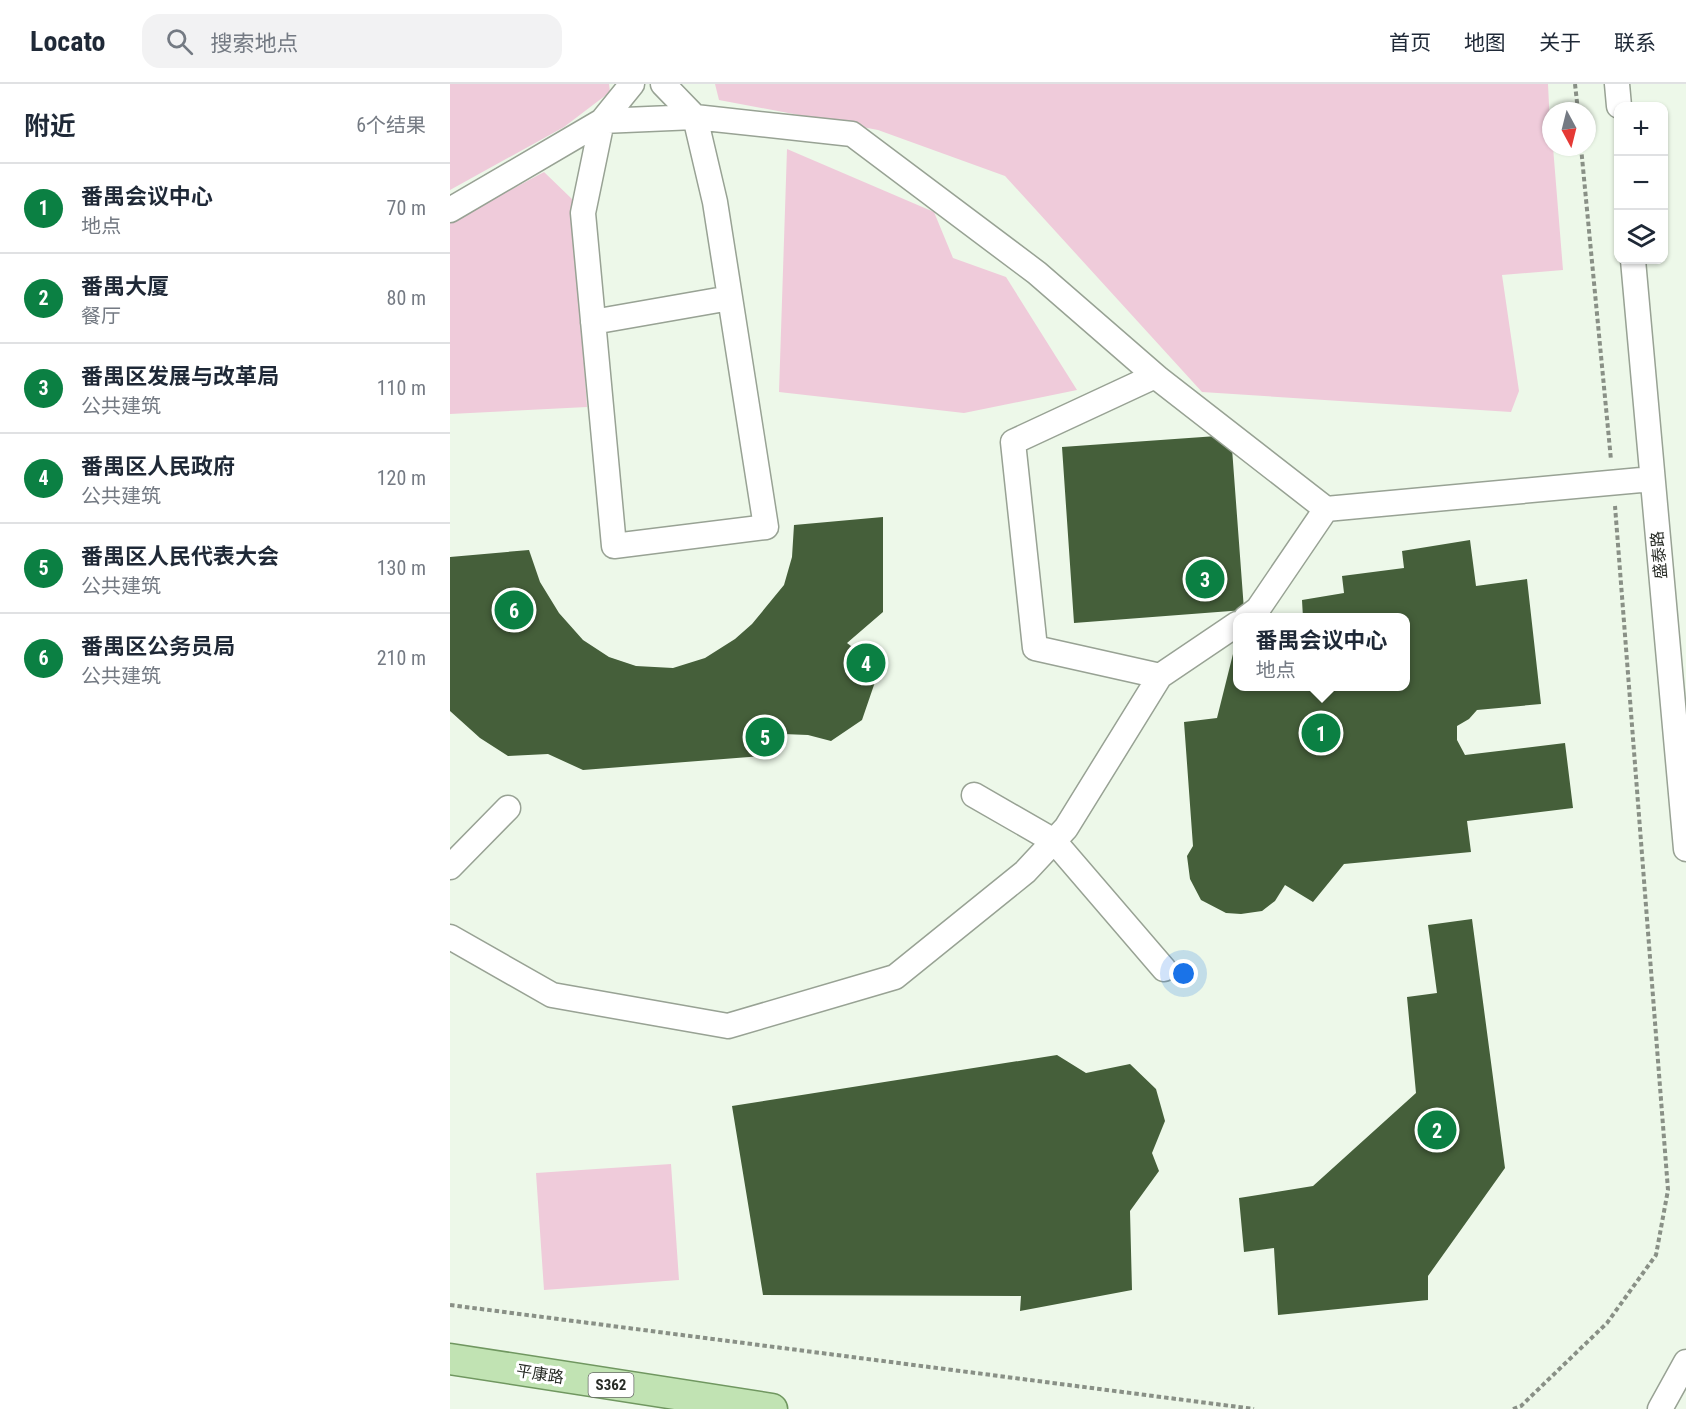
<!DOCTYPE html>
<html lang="zh">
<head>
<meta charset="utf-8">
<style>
  body { margin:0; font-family:"Roboto Condensed","Noto Sans SC",sans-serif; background:#f2f2f3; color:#1f2937 }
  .controls { position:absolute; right:18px; top:18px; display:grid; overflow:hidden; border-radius:12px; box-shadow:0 2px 4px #0004 }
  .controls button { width:54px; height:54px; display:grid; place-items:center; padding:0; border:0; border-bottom:2px solid #e0e1e3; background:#fff; color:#1f2937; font:30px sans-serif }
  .compass { position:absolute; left:1092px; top:18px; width:54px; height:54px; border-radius:50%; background:#fff; box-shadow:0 2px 4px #0004; rotate:173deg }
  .you { position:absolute; left:734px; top:890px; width:21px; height:21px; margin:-15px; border:4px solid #fff; border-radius:50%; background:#1a73e8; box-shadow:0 0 0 9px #1a73e833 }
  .badge { display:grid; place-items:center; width:39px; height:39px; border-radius:50%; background:#0b8043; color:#fff; font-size:20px; font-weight:700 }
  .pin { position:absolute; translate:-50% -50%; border:3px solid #fff; box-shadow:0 2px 6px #0006 }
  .popup { position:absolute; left:783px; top:529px; width:177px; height:78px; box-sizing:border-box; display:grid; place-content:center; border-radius:12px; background:#fff; filter:drop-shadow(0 2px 4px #0005); font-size:20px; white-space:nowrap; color:#747a83 }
  .popup b { font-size:22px; color:#1f2937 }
  .popup::after { content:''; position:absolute; left:50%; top:100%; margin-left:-12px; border:12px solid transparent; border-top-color:#fff }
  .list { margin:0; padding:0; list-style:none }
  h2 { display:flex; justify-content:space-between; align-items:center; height:78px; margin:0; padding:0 24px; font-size:26px }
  h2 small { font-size:20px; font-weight:400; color:#747a83 }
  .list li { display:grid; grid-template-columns:39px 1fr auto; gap:18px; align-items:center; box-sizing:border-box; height:90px; padding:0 24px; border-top:2px solid #e0e1e3 }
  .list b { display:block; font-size:22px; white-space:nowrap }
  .list p { margin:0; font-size:20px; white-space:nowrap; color:#747a83 }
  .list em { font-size:20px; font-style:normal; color:#747a83 }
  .icon { flex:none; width:33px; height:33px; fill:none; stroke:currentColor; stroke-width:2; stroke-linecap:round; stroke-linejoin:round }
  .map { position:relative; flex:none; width:1236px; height:1325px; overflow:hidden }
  header { display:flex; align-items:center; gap:36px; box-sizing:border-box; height:84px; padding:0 30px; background:#fff; border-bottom:2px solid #e0e1e3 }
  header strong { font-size:28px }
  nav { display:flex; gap:33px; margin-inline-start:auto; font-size:21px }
  .search { width:420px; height:54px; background:#f2f2f3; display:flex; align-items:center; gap:15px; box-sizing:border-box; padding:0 21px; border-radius:18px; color:#747a83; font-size:22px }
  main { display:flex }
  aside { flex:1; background:#fff }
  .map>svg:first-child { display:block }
  .green { fill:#efcbda }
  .building { fill:#455f3a }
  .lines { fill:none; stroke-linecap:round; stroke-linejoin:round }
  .minor-casing { stroke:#98a294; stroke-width:27 }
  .major-casing { stroke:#709760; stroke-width:33 }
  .path { stroke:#899086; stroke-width:4; stroke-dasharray:4.5 3; stroke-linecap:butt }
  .minor { stroke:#fff; stroke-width:24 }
  .major { stroke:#c1e3b3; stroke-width:30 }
  .labels { text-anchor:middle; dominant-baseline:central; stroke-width:6; stroke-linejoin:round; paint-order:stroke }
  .shield { fill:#fff; stroke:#686b67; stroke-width:1.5 }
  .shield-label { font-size:15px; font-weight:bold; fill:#282c26 }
  .street-label { font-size:16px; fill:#282c26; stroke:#fff }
</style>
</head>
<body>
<header>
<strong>Locato</strong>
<div class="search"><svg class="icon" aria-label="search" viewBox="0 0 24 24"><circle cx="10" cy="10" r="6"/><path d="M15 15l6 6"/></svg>搜索地点</div>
<nav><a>首页</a><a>地图</a><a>关于</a><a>联系</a></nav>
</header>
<main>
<aside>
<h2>附近<small>6个结果</small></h2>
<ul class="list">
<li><span class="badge">1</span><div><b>番禺会议中心</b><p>地点</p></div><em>70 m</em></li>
<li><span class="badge">2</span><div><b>番禺大厦</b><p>餐厅</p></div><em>80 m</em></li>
<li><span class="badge">3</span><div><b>番禺区发展与改革局</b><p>公共建筑</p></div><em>110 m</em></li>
<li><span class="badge">4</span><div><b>番禺区人民政府</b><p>公共建筑</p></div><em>120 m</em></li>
<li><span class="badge">5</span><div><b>番禺区人民代表大会</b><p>公共建筑</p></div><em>130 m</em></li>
<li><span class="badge">6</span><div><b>番禺区公务员局</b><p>公共建筑</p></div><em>210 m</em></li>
</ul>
</aside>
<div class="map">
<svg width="1236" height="1325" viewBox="0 0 1236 1325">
  <rect width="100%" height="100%" fill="#edf8e9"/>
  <path class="green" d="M0,0H159L160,8L114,43L0,106Z
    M265,0H1098L1101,63H1103L1113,186L1052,191L1069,307L1061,328L752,308L555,92L428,46L269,16Z
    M337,65L484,128L503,174L556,193L627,306L514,329L329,308Z
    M94,88L123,116L137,323L0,330V138Z
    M221,1080L229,1196L94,1206L86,1089Z"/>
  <path class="building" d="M781,351L794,526L624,539L612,363Z
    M433,433V528L397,559L413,571L425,598L412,636L381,657L358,651L333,650L312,672L133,686L98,670L58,672L30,654L0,627V473L79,466L90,498L109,529L133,556L159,573L186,582L223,584L255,574L285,555L302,540L334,501L342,473L344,441Z
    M1020,456L1026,502L1077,495L1091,620L1027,626L1019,635L1007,642V656L1015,671L1115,659L1123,724L1017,737L1021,768L894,780L863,818L835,801L825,817L812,827L791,830L776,829L751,816L740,795L737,772L743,762L734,638L767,634L786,558L787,602H955V534H853L852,516L894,509L892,492L954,484L952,467Z
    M1022,835L1055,1084L978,1192V1216L828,1231L824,1164L794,1168L789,1114L863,1102L966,1009L957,913L987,909L978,841Z
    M607,971L636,989L680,980L706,1005L715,1037L702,1069L709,1087L680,1127L682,1206L570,1227L571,1212L313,1211L282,1022Z"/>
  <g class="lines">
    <g class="minor-casing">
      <path id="minor" d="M182,0L152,37L133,129L164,462L316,443L265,118L245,33L213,0
        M1167,0L1169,22
        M0,126L152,37L245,33L402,50L587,189L709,295L876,425
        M1183,176L1236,765
        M143,238L280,214
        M705,292L563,358L585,564L710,592
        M796,534L808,525L876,425L1202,395
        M524,711L604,757L714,885
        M0,783L58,724
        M0,853L102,911L278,942L445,893L575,788L616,744L710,592L787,540
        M1210,1325L1236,1278"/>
    </g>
    <g class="major-casing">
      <path id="major" d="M0,1275L322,1325"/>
    </g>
    <path class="path" d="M1125,0L1128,27
      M1131,63L1161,376
      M0,1221L804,1325
      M1063,1325L1071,1322L1157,1239L1206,1171L1218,1106L1165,422"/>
    <use href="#minor" class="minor"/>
    <use href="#major" class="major"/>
  </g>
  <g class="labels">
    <rect class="shield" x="138.5" y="1289" width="45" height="24" rx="4.5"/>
    <g class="shield-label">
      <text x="161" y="1301">S362</text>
    </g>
    <g class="street-label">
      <text transform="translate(1209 471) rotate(-95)">盛泰路</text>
      <text transform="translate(90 1290) rotate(9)">平康路</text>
    </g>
  </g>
</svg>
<div class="controls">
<button>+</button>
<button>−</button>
<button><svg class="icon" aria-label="layers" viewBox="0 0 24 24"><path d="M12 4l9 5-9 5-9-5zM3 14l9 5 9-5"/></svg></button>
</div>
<svg class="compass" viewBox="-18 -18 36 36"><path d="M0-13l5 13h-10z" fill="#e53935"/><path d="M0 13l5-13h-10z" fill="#747a83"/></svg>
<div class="you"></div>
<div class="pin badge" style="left:871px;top:649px">1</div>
<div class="popup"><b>番禺会议中心</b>地点</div>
<div class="pin badge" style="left:987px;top:1046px">2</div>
<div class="pin badge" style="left:755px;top:495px">3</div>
<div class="pin badge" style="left:416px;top:579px">4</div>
<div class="pin badge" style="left:315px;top:653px">5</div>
<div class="pin badge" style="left:64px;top:526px">6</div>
</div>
</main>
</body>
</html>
